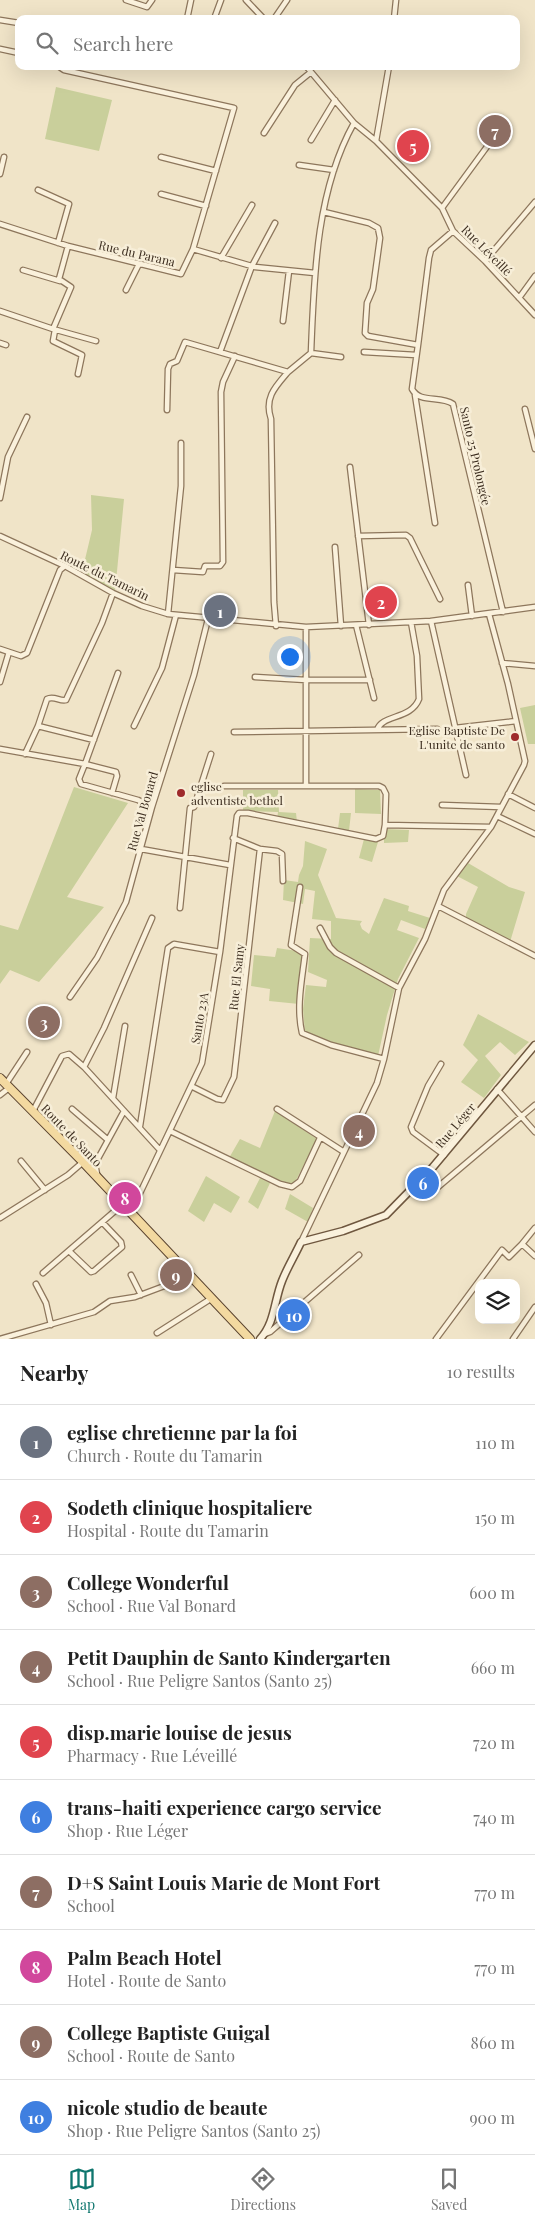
<!DOCTYPE html>
<html lang="en">
<head>
<meta charset="utf-8">
<style>
  body { margin:0; font-family:"Playfair Display",serif; background:#f2f2f2; color:#222 }
  .controls { position:absolute; right:15px; bottom:15px; display:grid; overflow:hidden; border-radius:10px; box-shadow:0 5px 20px #0002 }
  .controls button { width:45px; height:45px; display:grid; place-items:center; padding:0; border:0; border-bottom:1px solid #e0e0e0; background:#fff; color:#222; font:25px sans-serif }
  .you { position:absolute; left:289px; top:656px; width:18px; height:18px; margin:-12px; border:4px solid #fff; border-radius:50%; background:#1a73e8; box-shadow:0 0 0 8px #1a73e833 }
  .badge { display:grid; place-items:center; width:32px; height:32px; border-radius:50%; background:#0f766e; color:#fff; font-size:16px; font-weight:700 }
  .pin { position:absolute; translate:-50% -50%; border:2px solid #fff; box-shadow:0 1px 5px #0006 }
  .list { margin:0; padding:0; list-style:none }
  h2 { display:flex; justify-content:space-between; align-items:center; height:65px; margin:0; padding:0 20px; font-size:21px }
  h2 small { font-size:16px; font-weight:400; color:#767676 }
  .list li { display:grid; grid-template-columns:32px 1fr auto; gap:15px; align-items:center; box-sizing:border-box; height:75px; padding:0 20px; border-top:1px solid #e0e0e0 }
  .list b { display:block; font-size:19px; white-space:nowrap }
  .list p { margin:0; font-size:16px; white-space:nowrap; color:#767676 }
  .list em { font-size:16px; font-style:normal; color:#767676 }
  .icon { flex:none; width:28px; height:28px; fill:none; stroke:currentColor; stroke-width:2; stroke-linecap:round; stroke-linejoin:round }
  .map { position:relative; flex:none; width:535px; height:1339px; overflow:hidden }
  .search { position:absolute; background:#fff; box-shadow:0 5px 20px #0002; left:15px; right:15px; top:15px; height:55px; display:flex; align-items:center; gap:12px; box-sizing:border-box; padding:0 18px; border-radius:10px; color:#767676; font-size:19px }
  .sheet { height:815px; background:#fff }
  nav { display:flex; justify-content:space-around; align-items:center; box-sizing:border-box; height:70px; border-top:1px solid #e0e0e0; background:#fff; font-size:14px; color:#767676 }
  nav a { display:grid; justify-items:center; gap:2px }
  nav .on { color:#0f766e }
  .map>svg:first-child { display:block }
  .green { fill:#c9cf9b }
  .lines { fill:none; stroke-linecap:round; stroke-linejoin:round }
  .street-casing { stroke:#8d765c; stroke-width:7 }
  .secondary-casing { stroke:#6f573f; stroke-width:9 }
  .primary-casing { stroke:#5b4430; stroke-width:10 }
  .street { stroke:#faf1dc; stroke-width:4.5 }
  .secondary { stroke:#faf1dc; stroke-width:6 }
  .primary { stroke:#f3d9a0; stroke-width:8 }
  .poi-dot { fill:#9e2a2b; stroke:#f7eed8; stroke-width:2 }
  .labels { text-anchor:middle; dominant-baseline:central; stroke-width:5; stroke-linejoin:round; paint-order:stroke }
  .street-label { font-size:12px; fill:#3d2e20; stroke:#f7eed8 }
  .poi-label { font-size:12px; fill:#3d2e20; stroke:#f7eed8; text-anchor:end }
</style>
</head>
<body>
<div class="map">
<svg width="535" height="1339" viewBox="0 0 535 1339">
  <rect width="100%" height="100%" fill="#f0e4c8"/>
  <path class="green" d="M56,87L112,100L99,151L45,139Z
    M91,495L124,499L115,592L82,572L92,530Z
    M535,705V744H528L520,708Z
    M74,787L128,803L67,897L104,907L39,982L10,970L0,984V925L18,930Z
    M355,789L380,790L381,814L355,813Z
    M243,790H278L279,812L296,813L297,822L277,820L278,812L243,811Z
    M340,813H351L349,831L338,829Z
    M384,829L409,830L408,842L384,843Z
    M364,839L378,842L372,862L359,858Z
    M305,841L327,849L318,875L336,918L362,921L360,924L362,929L369,934L384,898L409,906L408,911L430,918L425,929L401,920L397,930L419,938L398,979L387,1015L378,1056L324,1041L305,1033L303,1009L306,985L326,987L327,980L308,972L310,938L331,939V921L312,919L315,891L305,889L303,904L283,900L284,880L298,882L299,875L303,866Z
    M468,863L509,887L525,892L510,942L466,918V914L478,887L457,876Z
    M277,948L304,952L299,1004L269,1001L270,989L251,986L254,955L275,957Z
    M478,1014L529,1042L515,1055L500,1042L485,1056L501,1075L484,1098L461,1082L478,1060L463,1045Z
    M275,1111L317,1139L292,1188L229,1158L240,1139L260,1148Z
    M206,1176L240,1197L231,1213L214,1203L204,1222L188,1211Z
    M260,1178L270,1183L258,1209L248,1202Z
    M290,1194L313,1208L308,1222L285,1209Z"/>
  <g class="lines">
    <g class="street-casing">
      <path id="street" d="M126,0L147,7L152,0
        M246,0L264,19
        M187,19L191,0
        M214,19L221,0
        M274,19L287,0
        M394,19L396,0
        M0,20L19,23
        M0,49L19,53
        M306,66L354,123L376,141L442,208L453,231L485,261L535,315
        M264,133L295,85L311,72
        M311,140L335,100
        M376,141L389,66
        M161,157L216,171
        M299,165L334,170
        M0,174L4,157
        M38,190L69,204L58,243
        M161,194L206,206
        M442,208L497,133
        M324,212L369,223L378,228L380,238L373,289L367,303L365,333L368,336L418,345L412,389C420,404 440,395 453,404L503,612
        M0,224L68,246L181,274L193,249L234,108L64,70L58,66
        M193,249L255,267L315,273
        M221,258L252,205
        M485,261L535,202
        M23,270L60,281
        M126,290L139,264
        M519,298L535,276
        M0,311L53,329L96,341
        M283,321L289,271
        M53,329L71,287L59,279L68,246
        M55,330L53,341L82,355L78,374
        M0,343L6,345
        M418,345L429,258L431,250L453,231
        M220,352L252,266L275,223
        M364,352L416,355
        M311,353C314,276 316,191 354,123
        M311,353L341,357
        M415,395L435,523
        M525,409L535,449
        M167,410L168,369L170,364L177,361L185,342L288,372L311,353
        M350,467L369,625
        M0,498L8,457L27,417
        M0,536L65,566L113,593L142,606L168,614L306,627L431,621L535,607
        M358,536L406,535L410,538L440,599
        M335,547L341,626
        M173,570L203,572L205,566H220L223,562L221,392L223,382L235,356
        M468,585L472,616
        M168,614L181,486V443
        M431,621L466,775
        M356,625L374,698
        M276,626L274,602L271,419C264,398 275,387 288,372
        M0,649L9,652L0,682
        M9,652L21,656L27,653L60,570L65,566
        M502,663L535,666
        M255,677L306,680H370
        M38,726L94,740
        M134,726L162,668L176,615
        M455,728L516,721
        M377,730C382,714 411,720 419,699L417,656L411,622
        M234,732L437,729
        M0,749L85,764L79,779L81,784L138,800L152,807
        M25,754L38,726L47,699C54,695 60,702 66,700L102,623L113,593
        M306,785V627
        M224,786H379L383,788L386,794L385,825L491,827
        M112,793L117,776L116,772L85,764L118,673
        M508,794L535,808
        M442,805L501,807
        M497,816L535,834
        M141,849L230,865
        M260,849L277,851L282,854L283,881
        M300,887L291,945L305,954C302,980 296,1007 302,1033L331,1045L384,1059
        M438,906L535,956
        M180,908L190,808L194,807L211,754
        M320,928L330,947L336,953L399,988
        M70,997L97,958L126,902L152,807L194,675L208,619
        M441,1064L428,1086L411,1127L413,1132L444,1155
        M84,1067L104,1028L152,918
        M6,1084L27,1052
        M191,1086L217,1099L223,1100L234,1077L260,849L233,838
        M497,1089L535,1132
        M0,1095L9,1088
        M113,1098L125,1026
        M72,1109L108,1140
        M277,1109L344,1152
        M33,1111L62,1056L69,1054L84,1067L159,1149
        M140,1126L168,948L174,944L220,952
        M170,1131L280,1184L292,1187L300,1181L320,1138
        M21,1161L45,1190
        M97,1174L95,1164L124,1111
        M423,1178L431,1186L438,1187L535,1105
        M131,1212L202,1063L220,952L237,816L239,813H248L376,839L383,836L385,825
        M0,1218L68,1175L83,1162
        M301,1242L377,1083L384,1059L399,988L425,939L444,890L491,827L524,765L525,761L508,684L489,614
        M522,1244L535,1228
        M69,1251L91,1272L94,1271L122,1247L121,1242L103,1223
        M43,1273L123,1204
        M131,1275L141,1295
        M36,1284L46,1303L51,1325
        M157,1333L212,1298
        M265,1334L270,1332L359,1255
        M0,1339L94,1312L110,1301L135,1297L191,1276
        M436,1339L502,1250L509,1257L522,1244L535,1256
        M513,1339L535,1307"/>
    </g>
    <g class="secondary-casing">
      <path id="secondary" d="M260,1339C275,1323 274,1301 282,1281C287,1268 295,1255 301,1242L343,1231L386,1215L433,1167L535,1045"/>
    </g>
    <g class="primary-casing">
      <path id="primary" d="M0,1078L83,1162L250,1339"/>
    </g>
    <use href="#street" class="street"/>
    <use href="#secondary" class="secondary"/>
    <use href="#primary" class="primary"/>
  </g>
  <g class="poi-dot">
    <circle cx="515" cy="737" r="5"/>
    <circle cx="181" cy="793" r="5"/>
  </g>
  <g class="labels">
    <g class="street-label">
      <text transform="translate(487 250) rotate(45)">Rue Léveillé</text>
      <text transform="translate(137 253) rotate(13)">Rue du Parana</text>
      <text transform="translate(476 456) rotate(77)">Santo 25 Prolongée</text>
      <text transform="translate(105 575) rotate(26)">Route du Tamarin</text>
      <text transform="translate(142 811) rotate(-74)">Rue Val Bonard</text>
      <text transform="translate(236 977) rotate(-84)">Rue El Samy</text>
      <text transform="translate(199 1018) rotate(-80)">Santo 23A</text>
      <text transform="translate(455 1125) rotate(-50)">Rue Léger</text>
      <text transform="translate(72 1135) rotate(46)">Route de Santo</text>
    </g>
    <g class="poi-label">
      <text x="505" y="730">Eglise Baptiste De<tspan x="505" dy="14">L'unite de santo</tspan></text>
      <text x="191" y="786" text-anchor="start">eglise<tspan x="191" dy="14">adventiste bethel</tspan></text>
    </g>
  </g>
</svg>
<div class="controls">
<button><svg class="icon" aria-label="layers" viewBox="0 0 24 24"><path d="M12 4l9 5-9 5-9-5zM3 14l9 5 9-5"/></svg></button>
</div>
<div class="you"></div>
<div class="pin badge" style="left:220px;top:611px;background:#6b7280">1</div>
<div class="pin badge" style="left:381px;top:602px;background:#e0444e">2</div>
<div class="pin badge" style="left:44px;top:1022px;background:#8d6e63">3</div>
<div class="pin badge" style="left:359px;top:1131px;background:#8d6e63">4</div>
<div class="pin badge" style="left:413px;top:146px;background:#e0444e">5</div>
<div class="pin badge" style="left:423px;top:1183px;background:#3f7fe0">6</div>
<div class="pin badge" style="left:495px;top:131px;background:#8d6e63">7</div>
<div class="pin badge" style="left:125px;top:1198px;background:#d1479c">8</div>
<div class="pin badge" style="left:176px;top:1275px;background:#8d6e63">9</div>
<div class="pin badge" style="left:294px;top:1315px;background:#3f7fe0">10</div>
<div class="search"><svg class="icon" aria-label="search" viewBox="0 0 24 24"><circle cx="10" cy="10" r="6"/><path d="M15 15l6 6"/></svg>Search here</div>
</div>
<section class="sheet">
<h2>Nearby<small>10 results</small></h2>
<ul class="list">
<li><span class="badge" style="background:#6b7280">1</span><div><b>eglise chretienne par la foi</b><p>Church · Route du Tamarin</p></div><em>110 m</em></li>
<li><span class="badge" style="background:#e0444e">2</span><div><b>Sodeth clinique hospitaliere</b><p>Hospital · Route du Tamarin</p></div><em>150 m</em></li>
<li><span class="badge" style="background:#8d6e63">3</span><div><b>College Wonderful</b><p>School · Rue Val Bonard</p></div><em>600 m</em></li>
<li><span class="badge" style="background:#8d6e63">4</span><div><b>Petit Dauphin de Santo Kindergarten</b><p>School · Rue Peligre Santos (Santo 25)</p></div><em>660 m</em></li>
<li><span class="badge" style="background:#e0444e">5</span><div><b>disp.marie louise de jesus</b><p>Pharmacy · Rue Léveillé</p></div><em>720 m</em></li>
<li><span class="badge" style="background:#3f7fe0">6</span><div><b>trans-haiti experience cargo service</b><p>Shop · Rue Léger</p></div><em>740 m</em></li>
<li><span class="badge" style="background:#8d6e63">7</span><div><b>D+S Saint Louis Marie de Mont Fort</b><p>School</p></div><em>770 m</em></li>
<li><span class="badge" style="background:#d1479c">8</span><div><b>Palm Beach Hotel</b><p>Hotel · Route de Santo</p></div><em>770 m</em></li>
<li><span class="badge" style="background:#8d6e63">9</span><div><b>College Baptiste Guigal</b><p>School · Route de Santo</p></div><em>860 m</em></li>
<li><span class="badge" style="background:#3f7fe0">10</span><div><b>nicole studio de beaute</b><p>Shop · Rue Peligre Santos (Santo 25)</p></div><em>900 m</em></li>
</ul>
</section>
<nav>
<a class="on"><svg class="icon" aria-label="map" viewBox="0 0 24 24"><path d="M3 6l6-2 6 2 6-2v14l-6 2-6-2-6 2zM9 4v14M15 6v14"/></svg>Map</a>
<a><svg class="icon" aria-label="directions" viewBox="0 0 24 24"><path d="M12 3l9 9-9 9-9-9zM9 14v-3h6M13 9l2 2-2 2"/></svg>Directions</a>
<a><svg class="icon" aria-label="saved" viewBox="0 0 24 24"><path d="M7 4h10v16l-5-4-5 4z"/></svg>Saved</a>
</nav>
</body>
</html>
